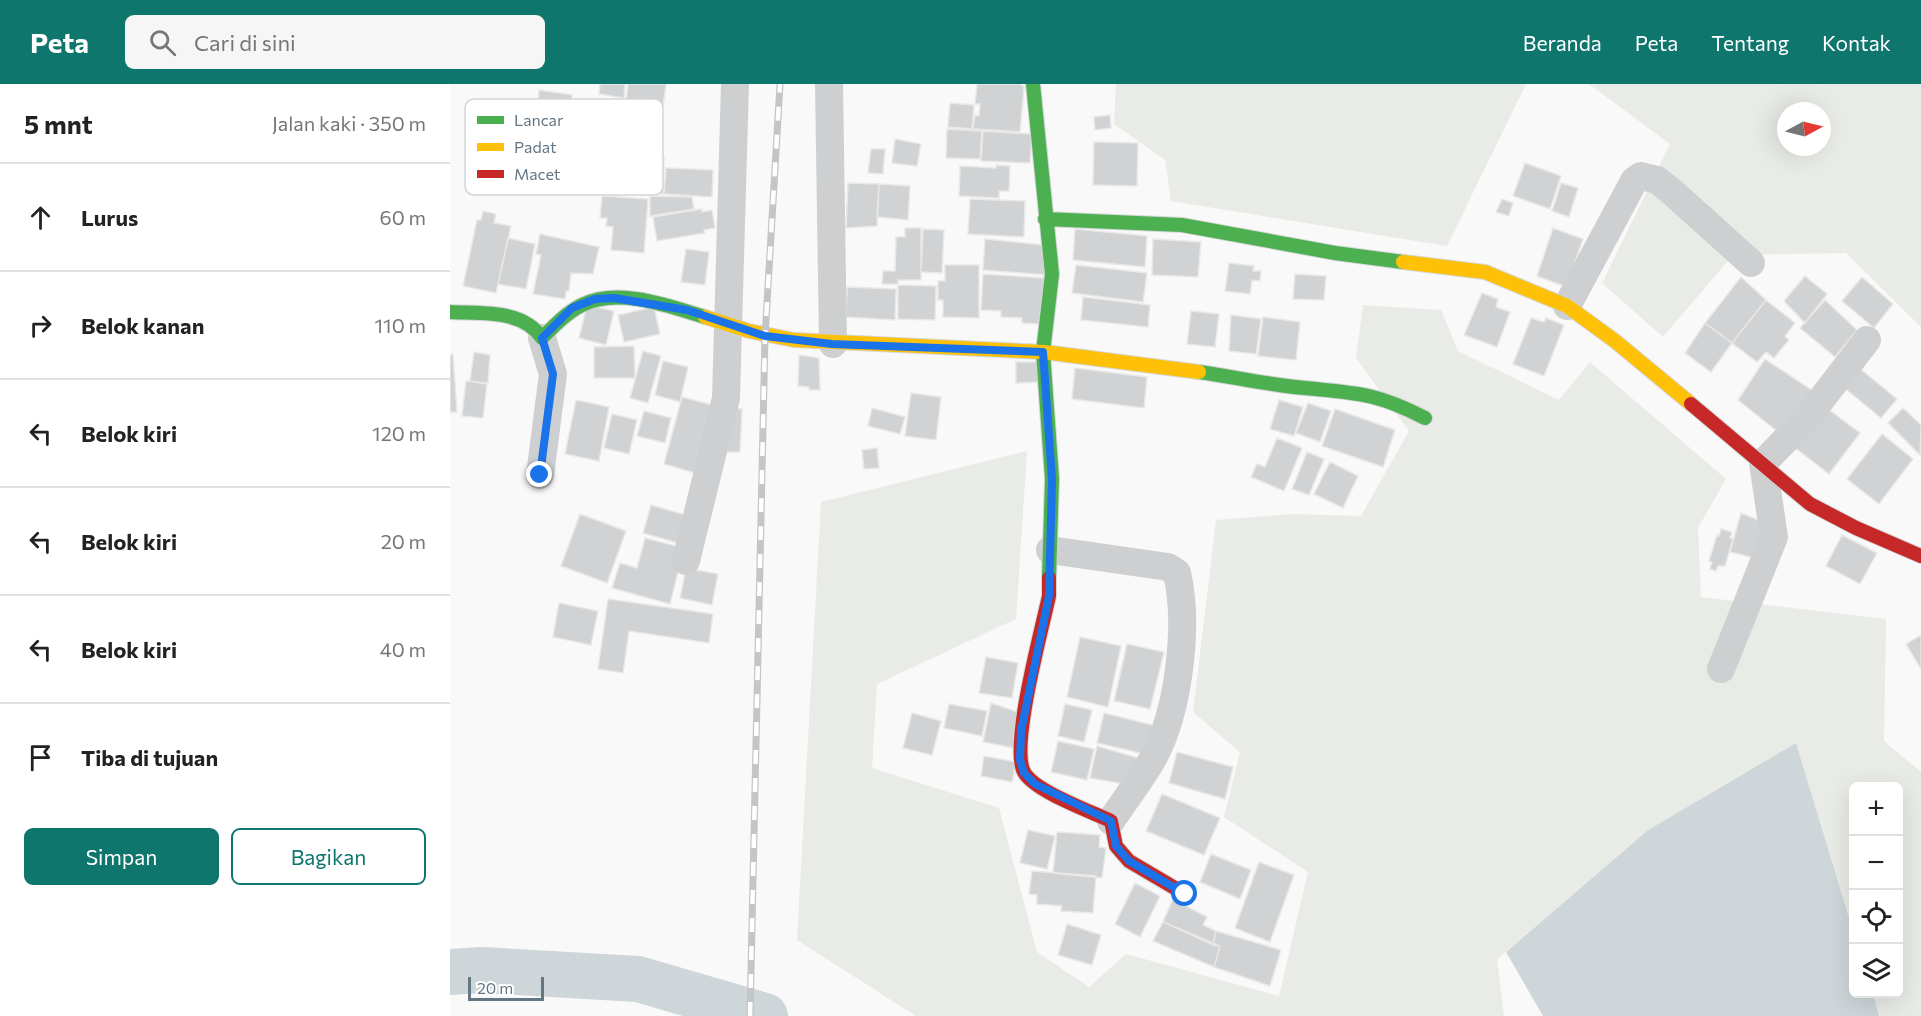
<!DOCTYPE html>
<html lang="id">
<head>
<meta charset="utf-8">
<style>
  body { margin:0; font-family:Commissioner,sans-serif; background:#f6f6f6; color:#222 }
  .controls { position:absolute; right:18px; bottom:18px; display:grid; overflow:hidden; border-radius:9px; box-shadow:0 6px 24px #0002 }
  .controls button { width:54px; height:54px; display:grid; place-items:center; padding:0; border:0; border-bottom:2px solid #e0e0e0; background:#fff; color:#222; font:30px sans-serif }
  .compass { position:absolute; left:1327px; top:18px; width:54px; height:54px; border-radius:50%; background:#fff; box-shadow:0 6px 24px #0002; rotate:83deg }
  .scale { position:absolute; left:18px; bottom:15px; width:76px; box-sizing:border-box; padding-left:6px; border:3px solid #657683; border-top:0; font-size:16px; line-height:21px; white-space:nowrap; color:#657683; -webkit-text-stroke:4px #fff; paint-order:stroke }
  .stop { position:absolute; width:18px; height:18px; margin:-14px; border:4px solid #1a73e8; border-radius:50%; background:#fff }
  .stop.end { background:#1a73e8; border-color:#fff; box-shadow:0 2px 6px #0008 }
  .list { margin:0; padding:0; list-style:none }
  h2 { display:flex; justify-content:space-between; align-items:center; height:78px; margin:0; padding:0 24px; font-size:26px }
  h2 small { font-size:20px; font-weight:400; color:#767676 }
  .list li { display:grid; grid-template-columns:39px 1fr auto; gap:18px; align-items:center; box-sizing:border-box; height:108px; padding:0 24px; border-top:2px solid #e0e0e0 }
  .list b { display:block; font-size:22px; white-space:nowrap }
  .list em { font-size:20px; font-style:normal; color:#767676 }
  .actions { display:flex; gap:12px; padding:18px 24px }
  .actions a { flex:1; padding:14px 0; border:2px solid #0f766e; border-radius:9px; text-align:center; font-size:21px; color:#0f766e }
  .actions .main { background:#0f766e; color:#fff }
  .icon { flex:none; width:33px; height:33px; fill:none; stroke:currentColor; stroke-width:2; stroke-linecap:round; stroke-linejoin:round }
  .map { position:relative; flex:none; width:1471px; height:932px; overflow:hidden }
  header { display:flex; align-items:center; gap:36px; box-sizing:border-box; height:84px; padding:0 30px; background:#0f766e; color:#fff }
  header strong { font-size:28px }
  nav { display:flex; gap:33px; margin-inline-start:auto; font-size:21px }
  .search { width:420px; height:54px; background:#f6f6f6; display:flex; align-items:center; gap:15px; box-sizing:border-box; padding:0 21px; border-radius:9px; color:#767676; font-size:22px }
  main { display:flex }
  aside { flex:1; background:#fff }
  .map>svg:first-child { display:block }
  .green { fill:#e8ebe6; fill-rule:evenodd }
  .water { fill:#ced6d9 }
  .lines { fill:none; stroke-linecap:round; stroke-linejoin:round }
  .river { stroke:#ced6d9; stroke-width:46 }
  .building { fill:#d0d2d3; stroke:#e8e8e8; stroke-width:1.5 }
  .fast-casing { stroke:#d5d6d7; stroke-width:16 }
  .slow-casing { stroke:#d5d6d7; stroke-width:16 }
  .jam-casing { stroke:#d5d6d7; stroke-width:16 }
  .street { stroke:#cecfd0; stroke-width:28 }
  .fast { stroke:#4caf50; stroke-width:14 }
  .slow { stroke:#ffc107; stroke-width:14 }
  .jam { stroke:#c62828; stroke-width:14 }
  .rail-casing { stroke:#c3c5c6; stroke-width:7 }
  .rail { stroke:#fff; stroke-width:4.5; stroke-dasharray:14; stroke-linecap:butt }
  .route { stroke:#1a73e8; stroke-width:8 }
  .key { fill:#fff; stroke:#d1d6da; stroke-width:1.5 }
  .key-label { font-size:16px; fill:#657683 }
</style>
</head>
<body>
<header>
<strong>Peta</strong>
<div class="search"><svg class="icon" aria-label="search" viewBox="0 0 24 24"><circle cx="10" cy="10" r="6"/><path d="M15 15l6 6"/></svg>Cari di sini</div>
<nav><a>Beranda</a><a>Peta</a><a>Tentang</a><a>Kontak</a></nav>
</header>
<main>
<aside>
<h2>5 mnt<small>Jalan kaki · 350 m</small></h2>
<ul class="list">
<li><svg class="icon" aria-label="ahead" viewBox="0 0 24 24"><path d="M12 20V5M6 11l6-6 6 6"/></svg><div><b>Lurus</b></div><em>60 m</em></li>
<li><svg class="icon" aria-label="right" viewBox="0 0 24 24"><path d="M7 20v-9h11M14 6l5 5-5 5"/></svg><div><b>Belok kanan</b></div><em>110 m</em></li>
<li><svg class="icon" aria-label="left" viewBox="0 0 24 24"><path d="M17 20v-9H6M10 6l-5 5 5 5"/></svg><div><b>Belok kiri</b></div><em>120 m</em></li>
<li><svg class="icon" aria-label="left" viewBox="0 0 24 24"><path d="M17 20v-9H6M10 6l-5 5 5 5"/></svg><div><b>Belok kiri</b></div><em>20 m</em></li>
<li><svg class="icon" aria-label="left" viewBox="0 0 24 24"><path d="M17 20v-9H6M10 6l-5 5 5 5"/></svg><div><b>Belok kiri</b></div><em>40 m</em></li>
<li><svg class="icon" aria-label="arrive" viewBox="0 0 24 24"><path d="M6 21V4h12l-3 4 3 4H6"/></svg><div><b>Tiba di tujuan</b></div></li>
</ul>
<div class="actions"><a class="main">Simpan</a><a>Bagikan</a></div>
</aside>
<div class="map">
<svg width="1471" height="932" viewBox="0 0 1471 932">
  <rect width="100%" height="100%" fill="#f9f9f9"/>
  <path class="green" d="M666,0H1076L997,162L721,117L715,76L664,40Z
    M1139,0H1471V243L1396,169L1283,171L1213,253L1152,199L1220,60ZM1336,27H1372V63H1336Z
    M913,221L991,226L1008,267L1109,316L1140,278L1276,395L1248,444L1251,513L1436,535L1434,657L1471,688V932H1429L1423,910H1448V702H1404L1403,847L1346,659L1198,746L1047,875L1054,932H466L347,856L371,418L577,367L566,535L427,600L422,684L549,724L587,868L639,903L676,870L829,912L858,788L774,733L790,668L743,628L766,436L842,430L911,432L959,347L906,274Z"/>
  <path class="water" d="M1346,659L1403,847L1404,910H1423L1429,932H1093L1056,868L1198,746Z"/>
  <g class="lines">
    <path class="river" d="M0,888L32,886L188,895L315,932"/>
  </g>
  <path class="building" d="M150,0H175L174,14L149,10Z
    M178,0H216L213,23L176,18Z
    M527,0H570L574,3L570,48L523,45L525,31L529,32L530,20H525Z
    M89,6L122,11L117,50L86,46Z
    M500,19L524,21L522,45L498,43Z
    M660,31L661,44L645,46L644,33Z
    M497,45L532,47L530,75L496,74Z
    M533,47L582,50L580,79L531,77Z
    M445,55L471,60L467,82L442,79Z
    M644,58L688,59L687,102L643,101Z
    M421,65H435L433,90L418,89Z
    M188,73H214L213,110L187,109Z
    M1075,79L1111,92L1100,125L1063,112Z
    M546,81L560,82L559,107H549V114L509,112L510,82L546,84Z
    M216,84L263,86L262,113L214,110Z
    M398,99L429,100L427,142L396,144Z
    M1111,99L1128,104L1119,133L1102,127Z
    M429,100L460,102L458,136L427,133Z
    M152,112L198,115L194,169L161,166L163,143L156,142L157,134H150Z
    M200,112L242,113L244,125L200,132Z
    M520,115L575,117L574,153L518,150Z
    M1052,115L1063,119L1059,132L1046,128Z
    M252,125V128L262,126L265,144L254,146L255,149L207,157L203,133Z
    M33,127L46,130L44,139L61,142L46,209L13,202L27,136H31Z
    M455,144H471V196H448V200H432L433,187H445L446,153H455Z
    M1103,144L1133,155L1116,203L1087,192Z
    M473,145L494,146L492,189L471,188Z
    M625,145L697,152L695,183L623,176Z
    M90,150L149,163L143,190L121,189L119,207H116L115,215L83,210L91,171L86,170Z
    M58,154L85,160L76,205L48,200Z
    M535,155L594,161L597,191L533,186Z
    M703,155L751,158L748,193L702,191Z
    M236,165L259,168L255,201L231,198Z
    M779,179L804,182L803,187H811L810,197L802,196L800,210L775,207Z
    M495,181H529V234L493,233V216H488V197H495Z
    M626,181L697,189L693,218L622,209Z
    M533,190L595,194L589,240L572,239V234L551,233V227L531,226Z
    M845,190L876,192L874,216L843,215Z
    M1355,192L1377,210L1355,239L1334,217Z
    M1291,193L1316,216L1282,259L1255,239Z
    M1412,193L1443,220L1424,244L1392,217Z
    M448,201L486,202L485,236L448,235Z
    M397,203L446,205L445,236L396,233Z
    M1032,209L1048,215L1046,223L1060,228L1047,263L1014,251Z
    M633,213L700,221L698,243L631,236Z
    M1316,216L1345,239L1335,252L1339,256L1324,274L1316,268L1307,278L1282,259Z
    M1375,216L1407,246L1385,273L1350,244Z
    M137,221L164,227L156,261L129,254Z
    M204,223L210,250L174,258L168,231Z
    M741,227L769,230L765,263L737,260Z
    M781,231L811,235L806,270L779,267Z
    M813,233L850,238L846,276L808,272Z
    M1081,234L1094,238L1096,234L1114,241L1094,292L1063,280Z
    M1255,239L1282,259L1261,288L1235,269Z
    M184,262L185,294H144V263Z
    M193,267L211,272L198,319L180,314Z
    M24,268L40,271L38,299L20,297Z
    M3,270L7,328H0V271Z
    M349,271L369,274L370,306H359V303L348,302Z
    M1315,275L1366,309L1333,352L1288,316Z
    M213,277L238,283L230,318L205,311Z
    M566,278H588L589,298L566,299Z
    M1408,283L1447,315L1431,334L1392,302Z
    M625,284L697,293L694,324L622,315Z
    M16,297L37,300L33,334L12,332Z
    M461,309L491,313L486,356L455,352Z
    M232,313L270,323L252,391L214,380Z
    M126,316L159,323L149,377L115,370Z
    M829,316L853,323L844,352L820,345Z
    M858,319L881,327L870,358L846,349Z
    M1374,322L1410,349L1379,390L1344,363Z
    M278,324L292,325L290,368H276Z
    M422,324L455,333L450,350L418,342Z
    M1453,324L1471,341L1470,371L1438,339Z
    M885,325L945,346L933,383L872,362Z
    M194,327L221,334L215,359L187,352Z
    M162,330L187,336L179,370L154,364Z
    M1432,350L1463,375L1429,420L1397,395Z
    M827,354L852,364L834,407L801,393L807,380L815,383Z
    M427,364L429,384L414,385L412,366Z
    M857,368L874,375L859,411L842,405Z
    M880,378L908,392L893,424L864,410Z
    M201,421L243,433L235,461L193,449Z
    M1291,429L1316,439L1305,474L1280,468Z
    M130,430L176,447L157,499L111,482Z
    M1271,445L1282,448L1280,454L1283,455L1275,482H1268L1266,487L1260,485L1262,478L1259,477L1267,451L1269,452Z
    M1392,451L1427,469L1410,500L1376,482Z
    M195,454L234,464L220,520L162,504L170,479L187,484Z
    M236,484L268,490L262,521L230,514Z
    M158,515L263,530L259,559L179,547L173,589L148,585Z
    M109,519L148,527L141,561L103,553Z
    M1471,551V585L1456,560Z
    M630,553L671,562L658,623L617,613Z
    M677,560L714,568L700,625L664,617Z
    M536,573L568,579L562,614L529,609Z
    M541,619L570,629L564,664L533,658Z
    M499,620L537,627L532,652L494,644Z
    M615,620L642,626L634,658L608,652Z
    M462,629L491,637L482,671L453,664Z
    M654,629L706,642L699,671L647,659Z
    M608,657L644,665L637,696L601,688Z
    M647,662L688,674L680,701L640,694Z
    M727,668L783,683L775,715L719,699Z
    M534,672L566,678L562,698L531,692Z
    M712,710L770,734L754,771L696,747Z
    M578,746L605,752L597,785L570,779Z
    M607,748L650,751L649,763L656,764L652,794L603,789Z
    M761,770L801,786L790,815L750,798Z
    M809,778L844,791L820,858L785,844Z
    M582,787L646,792L643,829L611,827L612,822L587,820V811L579,810Z
    M685,799L710,812L690,853L665,840Z
    M723,815L757,833L753,841L766,847L763,861L713,838Z
    M713,838L770,862L764,883L703,857Z
    M617,840L651,851L642,881L608,871Z
    M766,847L831,866L820,902L764,883L770,862L763,861Z"/>
  <g class="lines">
    <g class="fast-casing">
      <path id="fast" d="M583,0L602,190L593,268L602,395L599,494
        M595,135L732,141L885,169L953,178
        M0,228C32,230 72,225 92,254C104,242 116,229 132,221C169,203 219,222 255,233
        M749,288C784,293 820,301 855,304C907,309 927,309 975,334"/>
    </g>
    <g class="slow-casing">
      <path id="slow" d="M953,178L1035,188L1117,222L1165,257L1241,320
        M255,233L299,247L344,256L594,268L749,288"/>
    </g>
    <g class="jam-casing">
      <path id="jam" d="M1241,320L1360,420L1406,444L1471,472
        M599,494V512C592,545 560,662 574,688C584,707 640,727 661,737L666,762L679,777L735,810"/>
    </g>
    <path class="street" d="M379,0L383,260
      M1117,222L1184,97L1191,92L1207,96L1221,107L1301,179
      M90,391L103,290L92,254
      M600,466L718,483L727,489C739,541 729,629 702,676C690,697 674,717 661,737
      M236,477L276,314L285,0
      M1271,585L1324,453L1313,379L1357,334L1417,256"/>
    <use href="#fast" class="fast"/>
    <use href="#slow" class="slow"/>
    <use href="#jam" class="jam"/>
    <g class="rail-casing">
      <path id="rail" d="M300,932L315,253L330,0"/>
    </g>
    <use href="#rail" class="rail"/>
  </g>
  <g class="lines">
    <path class="route" d="M90,391L103,290L92,254L122,224L145,215L164,214L237,226L315,252L382,260L593,268L602,395L599,512L571,647L570,676L574,689L585,700L661,737L666,762L679,777L735,810"/>
  </g>
  <rect x="15" y="15" width="198" height="96" rx="9" class="key"/>
  <rect x="27" y="32" width="27" height="8" fill="#4caf50"/>
  <rect x="27" y="59" width="27" height="8" fill="#ffc107"/>
  <rect x="27" y="86" width="27" height="8" fill="#c62828"/>
  <g class="key-label">
    <text x="64" y="42">Lancar</text>
    <text x="64" y="69">Padat</text>
    <text x="64" y="96">Macet</text>
  </g>
</svg>
<div class="controls">
<button>+</button>
<button>−</button>
<button><svg class="icon" aria-label="locate" viewBox="0 0 24 24"><circle cx="12" cy="12" r="6"/><path d="M12 2v4M12 18v4M2 12h4M18 12h4"/></svg></button>
<button><svg class="icon" aria-label="layers" viewBox="0 0 24 24"><path d="M12 4l9 5-9 5-9-5zM3 14l9 5 9-5"/></svg></button>
</div>
<svg class="compass" viewBox="-18 -18 36 36"><path d="M0-13l5 13h-10z" fill="#e53935"/><path d="M0 13l5-13h-10z" fill="#767676"/></svg>
<div class="scale">20 m</div>
<div class="stop" style="left:735px;top:810px"></div>
<div class="stop end" style="left:90px;top:391px"></div>
</div>
</main>
</body>
</html>
